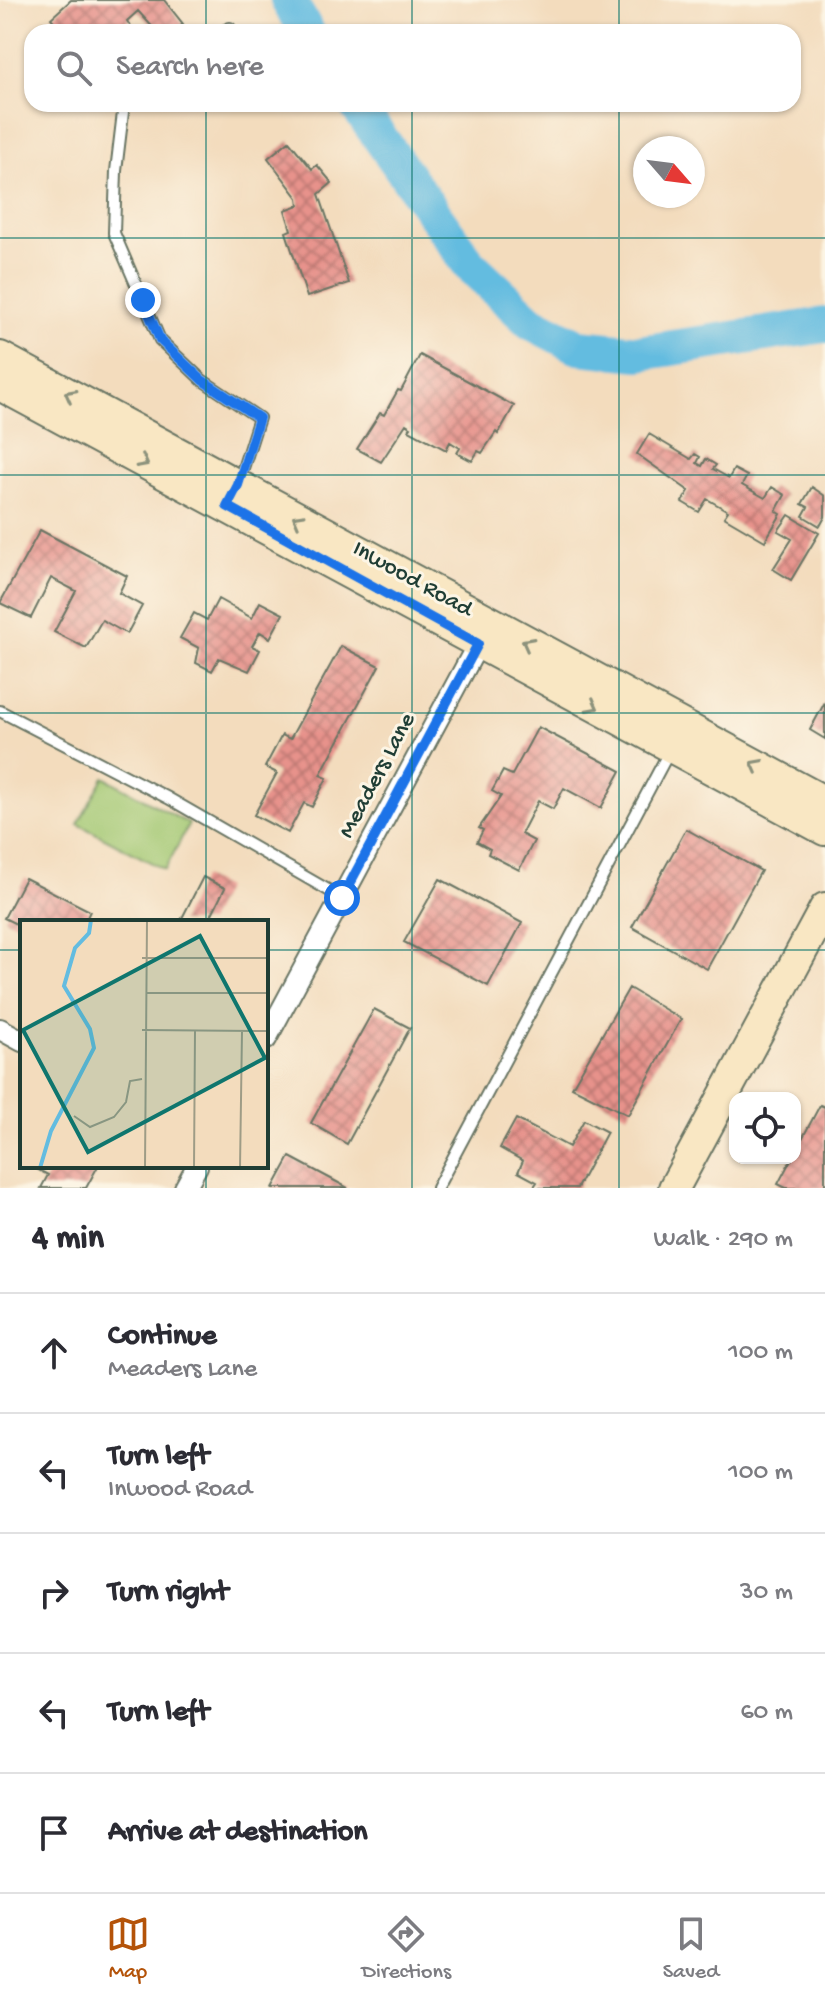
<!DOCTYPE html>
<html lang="en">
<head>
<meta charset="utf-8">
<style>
  body { margin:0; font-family:"Gochi Hand",sans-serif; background:#f2f2f3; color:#2b2b33 }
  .controls { position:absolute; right:24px; bottom:24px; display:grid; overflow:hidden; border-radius:16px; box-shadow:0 2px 6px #0004 }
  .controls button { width:72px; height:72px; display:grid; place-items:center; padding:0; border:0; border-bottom:2px solid #e1e1e2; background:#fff; color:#2b2b33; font:40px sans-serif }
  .compass { position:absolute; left:633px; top:136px; width:72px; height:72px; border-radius:50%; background:#fff; box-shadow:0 2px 6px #0004; rotate:118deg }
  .stop { position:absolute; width:24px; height:24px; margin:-18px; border:6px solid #1a73e8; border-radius:50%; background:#fff }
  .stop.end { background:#1a73e8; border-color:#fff; box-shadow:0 2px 8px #0008 }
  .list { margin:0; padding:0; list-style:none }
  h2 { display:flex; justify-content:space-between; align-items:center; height:104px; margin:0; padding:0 32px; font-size:34px }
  h2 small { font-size:26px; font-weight:400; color:#7c7c81 }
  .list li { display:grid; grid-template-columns:52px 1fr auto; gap:24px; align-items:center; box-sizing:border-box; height:120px; padding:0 32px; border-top:2px solid #e1e1e2 }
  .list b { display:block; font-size:30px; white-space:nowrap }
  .list p { margin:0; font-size:26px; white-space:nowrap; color:#7c7c81 }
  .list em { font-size:26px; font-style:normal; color:#7c7c81 }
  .icon { flex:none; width:44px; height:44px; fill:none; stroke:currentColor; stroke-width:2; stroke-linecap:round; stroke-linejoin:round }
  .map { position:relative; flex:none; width:825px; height:1188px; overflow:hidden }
  .search { position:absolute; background:#fff; box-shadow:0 2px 6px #0004; left:24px; right:24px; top:24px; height:88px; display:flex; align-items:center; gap:20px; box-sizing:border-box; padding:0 28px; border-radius:24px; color:#7c7c81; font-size:30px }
  .sheet { height:704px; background:#fff }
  nav { display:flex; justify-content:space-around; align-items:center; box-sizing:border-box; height:112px; border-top:2px solid #e1e1e2; background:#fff; font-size:22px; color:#7c7c81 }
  nav a { display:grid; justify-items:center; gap:4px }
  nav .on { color:#b45309 }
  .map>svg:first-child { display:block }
  .pitch { fill:#a2c771; stroke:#608252; stroke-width:2 }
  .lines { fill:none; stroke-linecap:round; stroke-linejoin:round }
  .river { stroke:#63bce0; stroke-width:36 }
  .building { fill:url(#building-cross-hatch) }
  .lane-casing { stroke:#697564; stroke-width:14 }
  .street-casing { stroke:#697564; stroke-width:24 }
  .secondary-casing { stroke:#697564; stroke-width:34 }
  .lane { stroke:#fff; stroke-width:10 }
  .street { stroke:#fff; stroke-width:20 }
  .secondary { stroke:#f9e7c3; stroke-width:30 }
  .oneway { stroke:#8c927c }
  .route { stroke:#1a73e8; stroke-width:10 }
  .grid { fill:none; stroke:#0f766e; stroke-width:2; stroke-opacity:0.55 }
  .labels { text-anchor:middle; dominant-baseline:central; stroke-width:6; stroke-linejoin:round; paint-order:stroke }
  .street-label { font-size:24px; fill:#1f3d34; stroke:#fcf5e5 }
  .inset-river { fill:none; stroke:#63bce0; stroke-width:4 }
  .inset-road { fill:none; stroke:#9e9c86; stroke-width:2 }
  .view { fill:#0f766e; fill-opacity:0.15; stroke:#0f766e; stroke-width:4 }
  .inset-edge { fill:none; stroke:#1f3d34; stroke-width:4 }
</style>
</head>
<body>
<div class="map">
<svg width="825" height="1188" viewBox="0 0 825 1188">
  <defs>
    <pattern id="building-cross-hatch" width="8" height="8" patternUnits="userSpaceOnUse" patternTransform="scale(2)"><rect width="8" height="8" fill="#e7928b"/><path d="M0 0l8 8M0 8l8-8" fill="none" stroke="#bb7872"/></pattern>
  </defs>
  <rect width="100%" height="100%" fill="#fcf5e5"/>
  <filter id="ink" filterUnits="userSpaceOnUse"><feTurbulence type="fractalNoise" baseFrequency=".0125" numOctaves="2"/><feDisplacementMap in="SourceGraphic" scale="16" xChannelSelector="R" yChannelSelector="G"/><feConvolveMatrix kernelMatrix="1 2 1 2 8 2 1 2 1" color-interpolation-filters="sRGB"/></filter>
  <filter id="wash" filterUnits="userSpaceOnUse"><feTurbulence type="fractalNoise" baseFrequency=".006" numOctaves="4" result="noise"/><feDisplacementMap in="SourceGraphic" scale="32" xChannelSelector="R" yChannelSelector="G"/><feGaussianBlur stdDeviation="1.8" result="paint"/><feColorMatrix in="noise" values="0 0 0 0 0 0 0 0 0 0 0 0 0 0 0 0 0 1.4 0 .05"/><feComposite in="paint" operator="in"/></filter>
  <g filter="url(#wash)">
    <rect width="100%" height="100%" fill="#f3dcbd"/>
    <path class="pitch" d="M104,777L189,824L165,870L78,824Z"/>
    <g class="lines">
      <path class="river" d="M288,0L307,32
        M356,104L470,265L531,322L579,347L639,353L825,325"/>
    </g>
    <g id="blocks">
      <path class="building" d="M71,0H164L183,24L174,32H157L138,11L127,21L134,32H63L51,18Z
        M289,141L312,169L317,165L332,183L319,194L349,283L307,297L286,232L291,230L285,210L299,205L298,198L268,158Z
        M420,355L514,406L498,434L496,432L482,453L478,451L472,461L457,453L460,448L450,442L446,450L409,430L411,427L406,424L381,462L357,449L380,413L384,415L398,390L401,391Z
        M649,434L691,459L695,454L700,457L697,463L702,466L706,459L716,465L713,469L729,478L734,469L747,476L742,485L765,498L772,487L785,495L776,511L781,514L765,541L724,517L728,511L707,499L699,512L682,502L689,491L637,454Z
        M812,487L825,496V517L820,526L803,516L808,507L802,504Z
        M789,515L819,533L791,580L773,569L792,539L778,531Z
        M40,530L127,576L119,593L142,606L127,634L102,620L86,648L54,632L76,591L51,578L31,618L0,603Z
        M218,599L252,618L260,602L283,614L270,638L260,632L252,646L260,650L249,671L219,658L212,671L196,663L199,648L180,638L194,613L207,620Z
        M341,646L379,666L320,775L327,778L312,807L304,803L288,833L254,815L277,773L265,767L282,735L290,739Z
        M825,702V739L810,730Z
        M538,727L621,771L601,808L564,788L553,809L538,801L521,834L534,841L519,870L488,854L490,849L477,842L483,830L479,828L501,796L492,791L503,771L512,775Z
        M686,829L761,871L707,969L632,927Z
        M203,877L225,888L208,922H180Z
        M25,878L90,911L85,922H22V927L4,918Z
        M440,879L522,923L488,986L404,942Z
        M629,988L681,1019L628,1115L572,1087Z
        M374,1009L410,1028L347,1144L311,1123Z
        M820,1105L825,1107V1188H786L778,1184Z
        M516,1119L569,1147L584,1120L607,1132L577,1188H533L537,1182L518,1172L523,1161L500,1148Z
        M290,1157L348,1188H273Z
        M31,1166H98L86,1188H41L48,1175Z"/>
    </g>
  </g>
  <g filter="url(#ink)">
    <use href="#blocks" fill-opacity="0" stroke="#697564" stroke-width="2"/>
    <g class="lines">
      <g class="lane-casing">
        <path id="lane" d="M221,32L230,28
          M124,104L116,171L114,233L160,340L202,380L259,418L238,484
          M0,711L168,798L342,898
          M437,1188L670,750"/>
      </g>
      <g class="street-casing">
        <path id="street" d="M0,1029L22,1041
          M266,1039L484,633
          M185,1188L197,1166"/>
      </g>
      <g class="secondary-casing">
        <path id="secondary" d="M0,357L825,802
          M0,385L825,830
          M674,1188L825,908"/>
      </g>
      <use href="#lane" class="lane"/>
      <use href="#street" class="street"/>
      <use href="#secondary" class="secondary"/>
    </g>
    <defs><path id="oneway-chevron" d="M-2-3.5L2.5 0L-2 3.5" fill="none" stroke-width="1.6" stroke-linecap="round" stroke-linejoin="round" transform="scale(2)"/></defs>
    <g class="oneway">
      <use href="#oneway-chevron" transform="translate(70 395) rotate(-152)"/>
      <use href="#oneway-chevron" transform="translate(143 462) rotate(28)"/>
      <use href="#oneway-chevron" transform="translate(298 519) rotate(-151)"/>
      <use href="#oneway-chevron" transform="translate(527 643) rotate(-152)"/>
      <use href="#oneway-chevron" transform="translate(593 706) rotate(28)"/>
      <use href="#oneway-chevron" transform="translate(756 765) rotate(-152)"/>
    </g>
  </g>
  <g class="lines" filter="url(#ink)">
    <path class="route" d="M143,300L160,340L202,380L259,418L238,485L227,506L478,644L342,898"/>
  </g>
  <path class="grid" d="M206,0V32M412,0V32M619,0V32M206,104V922M412,104V1188M619,104V1188M0,238H825M0,475H825M0,713H825M0,950H22M266,950H825M206,1166V1188"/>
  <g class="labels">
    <g class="street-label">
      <text transform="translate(412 580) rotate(29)">Inwood Road</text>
      <text transform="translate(378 776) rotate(-62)">Meaders Lane</text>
    </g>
  </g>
  <g transform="translate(20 920)">
    <rect width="248" height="248" fill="#f3dcbd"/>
    <path class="inset-river" d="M20,248L31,211L74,128L70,109L44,66L55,28L69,13L71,0"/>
    <path class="inset-road" d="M122,38H248M127,73H248M122,110L248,111M54,196L70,207L94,197L106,182L110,161L122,159M125,248L127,0M174,248L175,110M220,248L222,111"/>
    <path class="view" d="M180,16L245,138L68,232L3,110Z"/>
    <rect width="248" height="248" class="inset-edge"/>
  </g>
</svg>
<div class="controls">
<button><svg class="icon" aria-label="locate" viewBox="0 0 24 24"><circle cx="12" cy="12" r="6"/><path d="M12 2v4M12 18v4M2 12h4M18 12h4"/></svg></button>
</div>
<svg class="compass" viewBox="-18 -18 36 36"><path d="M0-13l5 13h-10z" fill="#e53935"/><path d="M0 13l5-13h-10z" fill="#7c7c81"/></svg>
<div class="stop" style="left:342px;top:898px"></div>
<div class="stop end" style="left:143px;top:300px"></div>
<div class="search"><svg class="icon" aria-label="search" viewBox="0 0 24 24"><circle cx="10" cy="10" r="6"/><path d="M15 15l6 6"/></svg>Search here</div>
</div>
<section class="sheet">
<h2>4 min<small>Walk · 290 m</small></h2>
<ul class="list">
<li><svg class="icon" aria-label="ahead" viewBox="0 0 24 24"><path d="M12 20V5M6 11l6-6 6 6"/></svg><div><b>Continue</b><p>Meaders Lane</p></div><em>100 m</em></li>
<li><svg class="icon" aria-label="left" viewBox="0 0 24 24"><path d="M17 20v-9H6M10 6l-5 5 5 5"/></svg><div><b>Turn left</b><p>Inwood Road</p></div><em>100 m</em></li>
<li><svg class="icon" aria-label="right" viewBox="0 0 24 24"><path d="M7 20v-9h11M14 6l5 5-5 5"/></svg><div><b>Turn right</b></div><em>30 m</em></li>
<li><svg class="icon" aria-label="left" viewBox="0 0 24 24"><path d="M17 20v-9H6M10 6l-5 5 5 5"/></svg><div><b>Turn left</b></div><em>60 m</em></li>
<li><svg class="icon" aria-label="arrive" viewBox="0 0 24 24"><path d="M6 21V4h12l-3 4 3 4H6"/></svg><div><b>Arrive at destination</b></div></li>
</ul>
</section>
<nav>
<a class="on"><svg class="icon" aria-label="map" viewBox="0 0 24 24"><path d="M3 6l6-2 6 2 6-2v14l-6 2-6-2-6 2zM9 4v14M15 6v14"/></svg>Map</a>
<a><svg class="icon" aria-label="directions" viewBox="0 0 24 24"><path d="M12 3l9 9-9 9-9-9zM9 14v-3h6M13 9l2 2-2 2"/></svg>Directions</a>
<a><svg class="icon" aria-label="saved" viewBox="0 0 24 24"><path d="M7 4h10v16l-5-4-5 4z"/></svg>Saved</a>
</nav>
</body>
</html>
